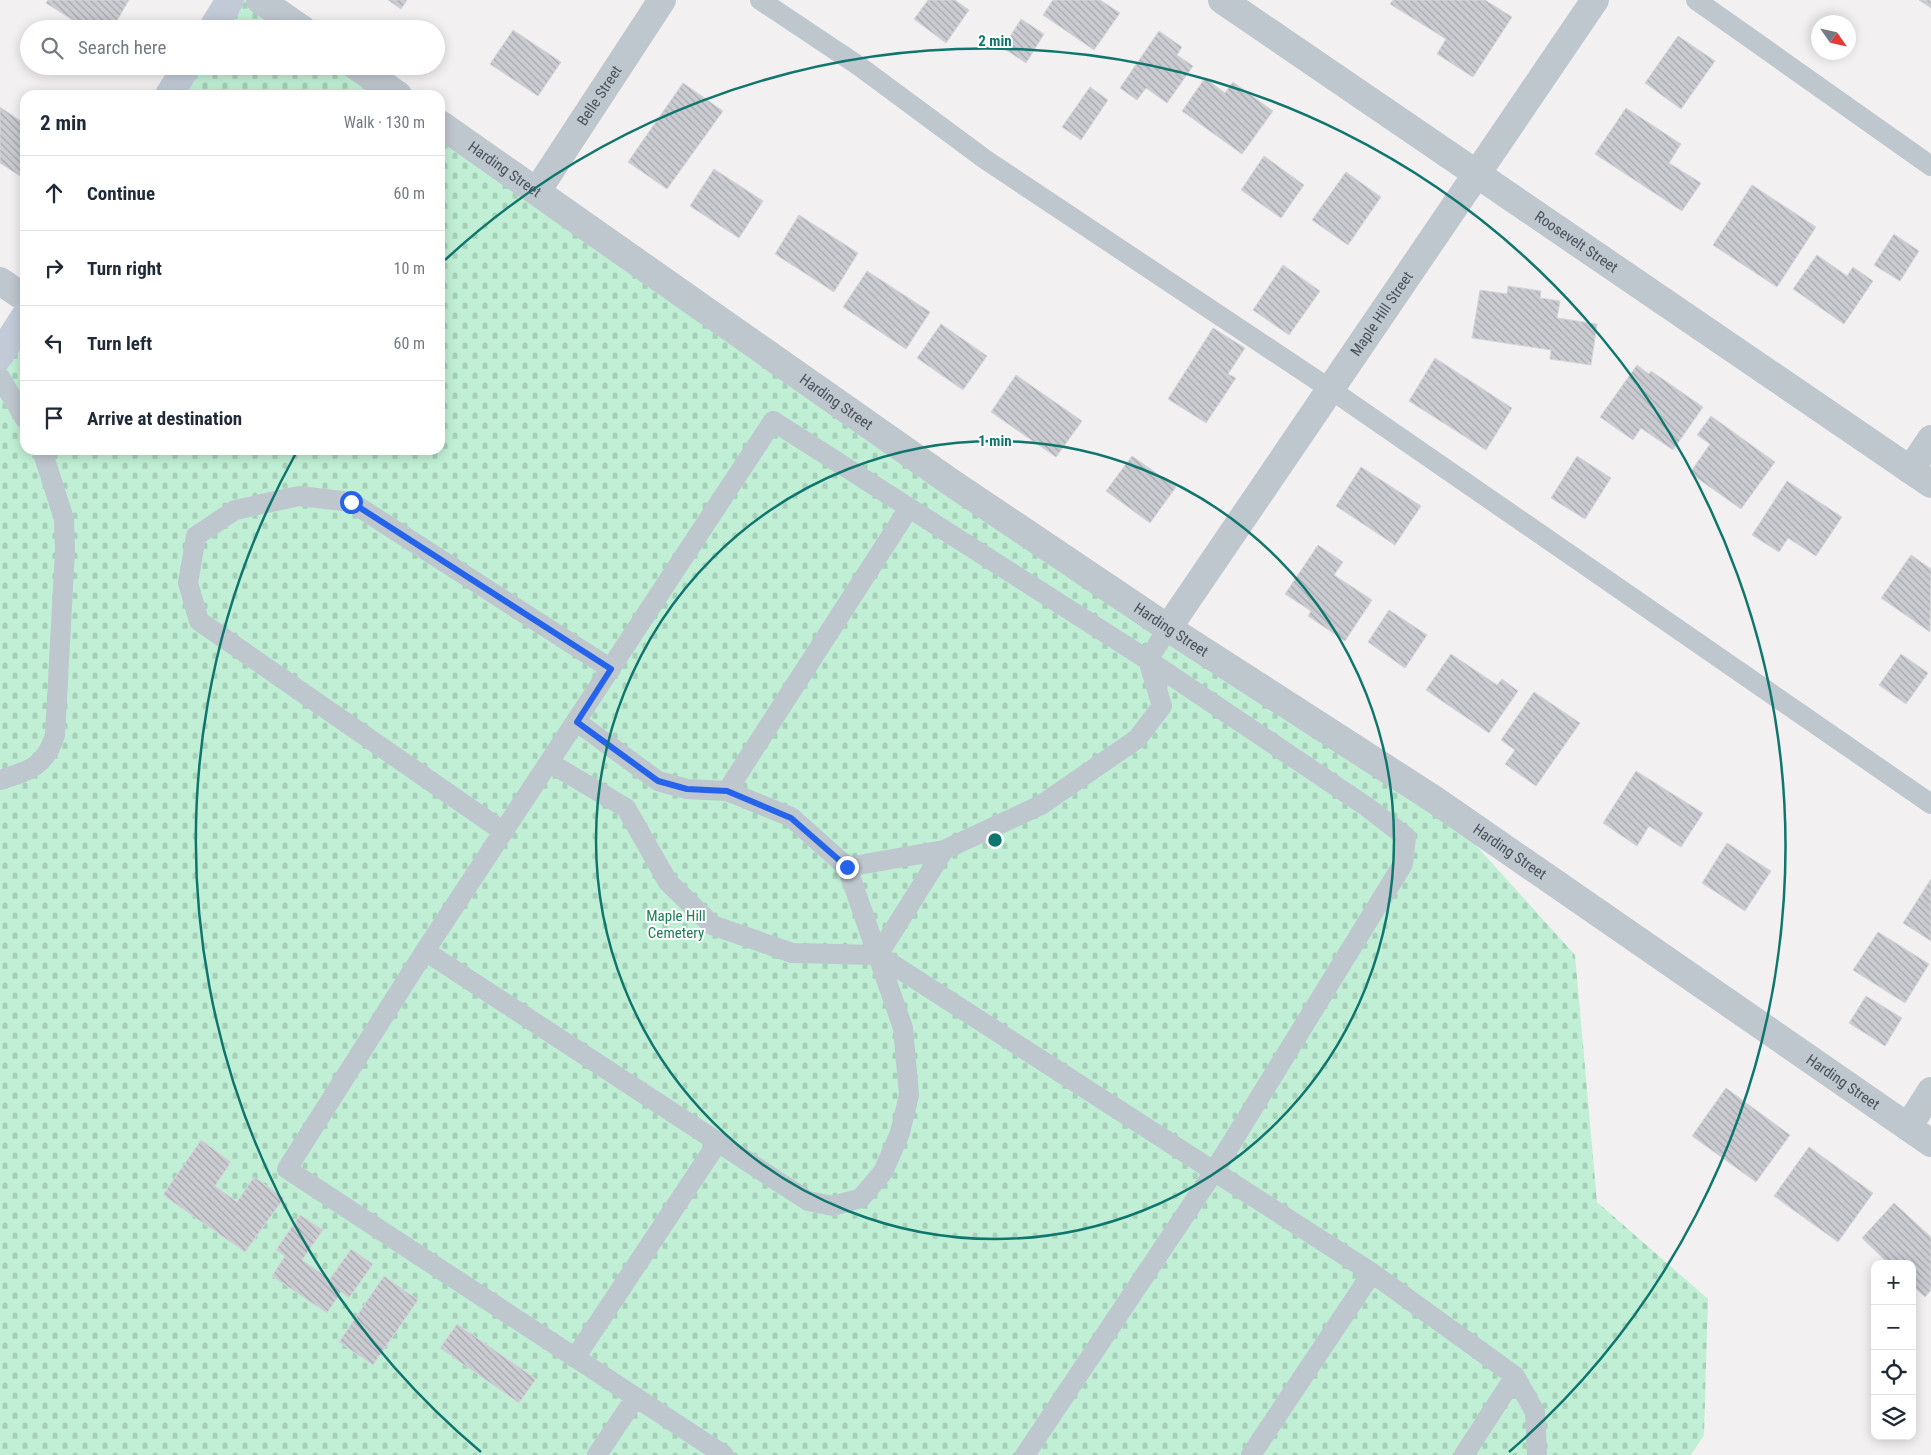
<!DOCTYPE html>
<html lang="en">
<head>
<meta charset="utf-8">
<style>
  body { margin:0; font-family:"Roboto Condensed",sans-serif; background:#f2f2f3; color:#1f2937 }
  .controls { position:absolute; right:15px; bottom:15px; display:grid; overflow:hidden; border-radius:10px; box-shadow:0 2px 12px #0003 }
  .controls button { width:45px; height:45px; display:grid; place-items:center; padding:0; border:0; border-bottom:1px solid #e0e1e3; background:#fff; color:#1f2937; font:25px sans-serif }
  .compass { position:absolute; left:1811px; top:15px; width:45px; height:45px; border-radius:50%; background:#fff; box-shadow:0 2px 12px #0003; rotate:124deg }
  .stop { position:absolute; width:15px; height:15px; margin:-11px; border:4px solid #2563eb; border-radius:50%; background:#fff }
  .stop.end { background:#2563eb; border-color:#fff; box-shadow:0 1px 5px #0008 }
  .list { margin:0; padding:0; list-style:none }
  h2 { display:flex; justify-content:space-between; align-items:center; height:65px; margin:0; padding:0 20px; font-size:21px }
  h2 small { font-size:16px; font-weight:400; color:#747a83 }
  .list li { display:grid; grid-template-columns:32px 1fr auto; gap:15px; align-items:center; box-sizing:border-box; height:75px; padding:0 20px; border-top:1px solid #e0e1e3 }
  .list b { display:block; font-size:19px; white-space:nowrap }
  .list em { font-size:16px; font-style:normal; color:#747a83 }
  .icon { flex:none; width:28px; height:28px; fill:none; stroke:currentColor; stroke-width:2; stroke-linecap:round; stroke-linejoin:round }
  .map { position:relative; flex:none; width:1931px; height:1455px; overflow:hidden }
  .search { position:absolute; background:#fff; box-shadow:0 2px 12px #0003; left:20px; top:20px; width:425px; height:55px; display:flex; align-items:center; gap:12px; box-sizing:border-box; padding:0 18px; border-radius:28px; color:#747a83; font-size:19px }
  .panel { position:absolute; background:#fff; box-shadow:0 2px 12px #0003; left:20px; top:90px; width:425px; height:365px; border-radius:15px }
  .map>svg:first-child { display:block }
  .cemetery { fill:url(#cemetery-stones) }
  .building { fill:url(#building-back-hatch); stroke:#d4d6db }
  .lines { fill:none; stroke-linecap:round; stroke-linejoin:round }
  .lane { stroke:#bec6ce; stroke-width:20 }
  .street { stroke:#bec6ce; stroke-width:28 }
  .secondary { stroke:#c1cad6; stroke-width:28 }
  .route { stroke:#2563eb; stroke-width:6 }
  .ring { fill:none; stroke:#0f766e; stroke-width:2.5 }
  .labels { text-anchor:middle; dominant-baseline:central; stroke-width:4; stroke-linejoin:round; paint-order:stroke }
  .street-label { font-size:15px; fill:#48525d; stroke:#fff }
  .park-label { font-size:15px; fill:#197e53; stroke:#fff }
  .centre { fill:#0f766e; stroke:#fff; stroke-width:2.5 }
  .ring-label { font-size:15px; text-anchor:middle; font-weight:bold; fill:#0f766e; stroke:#fff; stroke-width:4; stroke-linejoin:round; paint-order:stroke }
</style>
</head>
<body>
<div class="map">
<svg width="1931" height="1455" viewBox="0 0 1931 1455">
  <defs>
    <pattern id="cemetery-stones" width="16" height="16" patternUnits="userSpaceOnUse" patternTransform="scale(1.25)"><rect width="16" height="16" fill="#c0efd5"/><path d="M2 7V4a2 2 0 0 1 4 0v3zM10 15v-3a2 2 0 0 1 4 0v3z" fill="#a6cfb9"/></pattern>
    <pattern id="building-back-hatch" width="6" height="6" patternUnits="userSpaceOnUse" patternTransform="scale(1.25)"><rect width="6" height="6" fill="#caccd2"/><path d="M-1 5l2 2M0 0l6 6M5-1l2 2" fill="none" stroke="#a6a8ae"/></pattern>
  </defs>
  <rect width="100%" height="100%" fill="#f2f0f0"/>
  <path class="cemetery" d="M230,0H260L302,29H212Z
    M187,66H357L399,95H169Z
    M440,123L1435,800L1575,955L1597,1202L1708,1299L1704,1435L1691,1455H0V356L25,318V450H440Z"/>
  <path class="building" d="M48,0H129L112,29H87L46,3Z
    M388,0H407L401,9Z
    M928,0H955L969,10L946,43L914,19Z
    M1053,0H1100L1120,13L1094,50L1043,15Z
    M1393,0H1485L1512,17L1473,77L1437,54L1446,39L1390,4Z
    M1919,0H1931V8Z
    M1021,19L1044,34L1026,63L1003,48Z
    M513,30L561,62L538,96L490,64Z
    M1159,31L1182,47L1177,55L1193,66L1167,103L1146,88L1137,100L1120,88Z
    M1678,36L1715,61L1681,109L1645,83Z
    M1205,78L1225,93L1233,82L1273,111L1242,154L1182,111Z
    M683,83L723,111L667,189L628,162Z
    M1090,87L1108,100L1081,140L1062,127Z
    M0,107L25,124V168L20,176L0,163Z
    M1626,108L1681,144L1669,163L1701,183L1682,211L1595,154Z
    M1264,156L1304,185L1281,218L1241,190Z
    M714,169L763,201L739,238L690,206Z
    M1346,172L1381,197L1348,245L1312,220Z
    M1752,185L1816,227L1777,287L1713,245Z
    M799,215L858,253L834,292L775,254Z
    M440,233L446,237L440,246Z
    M1894,234L1919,251L1900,281L1874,265Z
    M1817,255L1847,276L1853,267L1873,281L1844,324L1793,289Z
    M1283,265L1320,291L1289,335L1253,310Z
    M867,271L930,312L906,349L843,307Z
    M1508,286L1541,291L1540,298L1560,301L1557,318L1597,324L1591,365L1550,359L1551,350L1472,338L1480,290L1507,294Z
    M941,324L987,356L963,390L917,358Z
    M1213,328L1245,348L1228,374L1236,378L1206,423L1168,399Z
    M1435,358L1512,408L1486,450L1409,401Z
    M1637,365L1649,374L1651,371L1703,407L1673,450L1641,428L1633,440L1600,417Z
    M1016,375L1082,421L1056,457L991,412Z
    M1711,416L1775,462L1741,509L1690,473L1710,444L1697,435Z
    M1132,456L1176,487L1150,523L1106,491Z
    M1577,456L1611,478L1585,519L1551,498Z
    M1361,467L1421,506L1395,545L1336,506Z
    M1787,481L1842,517L1816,556L1788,538L1779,552L1752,535Z
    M1318,545L1343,562L1334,575L1372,600L1345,641L1308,616L1311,611L1285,594Z
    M1911,555L1931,569L1930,632L1881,598Z
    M1389,610L1427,635L1405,668L1368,642Z
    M1451,654L1497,685L1502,679L1518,691L1489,733L1426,690Z
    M1901,654L1928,673L1906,704L1879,685Z
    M1534,692L1580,723L1536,786L1505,764L1515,750L1501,740Z
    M1636,771L1703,813L1681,847L1649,826L1637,846L1603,823Z
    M1727,843L1771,871L1745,911L1702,883Z
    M1931,879V941L1903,923Z
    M1878,932L1929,964L1905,1003L1853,970Z
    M1866,996L1902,1018L1885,1046L1849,1023Z
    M1726,1088L1790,1135L1756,1182L1692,1136Z
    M201,1140L231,1162L215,1186L237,1202L254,1177L284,1198L245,1252L163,1195Z
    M1809,1147L1873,1193L1838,1242L1774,1196Z
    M1894,1203L1931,1237V1290L1925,1297L1912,1285V1264H1889L1862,1238Z
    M300,1215L323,1230L302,1260L330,1279L351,1249L373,1264L349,1298L341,1292L327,1313L272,1276L285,1256L276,1250Z
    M384,1276L418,1300L373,1365L339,1342Z
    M457,1324L536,1379L519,1403L440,1348Z"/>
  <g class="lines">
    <path class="lane" d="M760,0L859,66L986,160L1330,389L1931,804
      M1696,0L1931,166
      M0,377L25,419
      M1168,628L1148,660L1162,706L1137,739L1041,805L944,850L878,955L1372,1273L1515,1376L1535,1412L1537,1455
      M577,722L658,781L687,789L727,791
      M550,763L626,808L668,882L712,925L792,953L878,955
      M0,780C29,771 46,766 55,735L65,551L64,519L42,450
      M504,832L199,621L188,583L196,536L235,510L299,496L351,502L611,669
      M847,867L944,850
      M425,951L808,1201L833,1206L861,1198L883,1172L900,1133L909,1095L903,1028L847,867L791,817L727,791L909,508
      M575,1358L718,1142
      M597,1455L636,1397
      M724,1455L287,1169L425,951L773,421L1148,660L1367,807L1406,837L1403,864L1215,1170L1025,1455
      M1251,1455L1372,1273
      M1464,1455L1515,1376"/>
    <g class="street">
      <path d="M260,0L302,29"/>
      <path id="s1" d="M1222,0L1931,484"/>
      <path d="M356,66L398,95"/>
      <path id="s2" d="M440,124L949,481L1168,628L1435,800L1931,1143"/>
      <path id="s3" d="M537,191L662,0"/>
      <path d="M0,281L25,298"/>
      <path d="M1910,470L1931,439"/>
      <path id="s4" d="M1168,628L1595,0"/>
      <path d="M1908,1127L1931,1091"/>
    </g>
    <path class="secondary" d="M212,29L230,0
      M169,95L187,66
      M0,355L25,316"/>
  </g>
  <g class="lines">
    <path class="route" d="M351,502L611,669L577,722L658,781L687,789L727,791L791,818L847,867"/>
  </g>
  <g class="ring">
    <circle cx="995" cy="840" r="399"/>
    <path d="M481 1452A799 799 0 0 1 296 453M445 260A799 799 0 1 1 1509 1452"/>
  </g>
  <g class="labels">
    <g class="street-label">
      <text stroke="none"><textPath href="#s3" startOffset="114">Belle Street</textPath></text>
      <text stroke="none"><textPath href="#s2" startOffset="79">Harding Street</textPath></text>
      <text stroke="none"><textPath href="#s1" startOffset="429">Roosevelt Street</textPath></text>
      <text stroke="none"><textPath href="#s4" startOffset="380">Maple Hill Street</textPath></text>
      <text stroke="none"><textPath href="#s2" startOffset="484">Harding Street</textPath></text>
      <text stroke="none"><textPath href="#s2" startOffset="889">Harding Street</textPath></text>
      <text stroke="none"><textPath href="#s2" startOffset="1294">Harding Street</textPath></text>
      <text stroke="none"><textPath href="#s2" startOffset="1699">Harding Street</textPath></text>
    </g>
    <g class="park-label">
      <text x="676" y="916">Maple Hill<tspan x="676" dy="17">Cemetery</tspan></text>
    </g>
  </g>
  <circle cx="995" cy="840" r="8" class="centre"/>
  <g class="ring-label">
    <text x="995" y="46">2 min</text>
    <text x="995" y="446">1 min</text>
  </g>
</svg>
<div class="controls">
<button>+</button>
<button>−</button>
<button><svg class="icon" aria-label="locate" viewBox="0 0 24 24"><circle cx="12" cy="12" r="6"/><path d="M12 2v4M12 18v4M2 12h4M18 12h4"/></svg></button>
<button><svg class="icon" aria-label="layers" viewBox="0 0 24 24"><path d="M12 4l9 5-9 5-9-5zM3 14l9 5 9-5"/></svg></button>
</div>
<svg class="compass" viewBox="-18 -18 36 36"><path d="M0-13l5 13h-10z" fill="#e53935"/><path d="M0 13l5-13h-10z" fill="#747a83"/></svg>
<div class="stop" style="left:351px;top:502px"></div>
<div class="stop end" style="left:847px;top:867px"></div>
<div class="search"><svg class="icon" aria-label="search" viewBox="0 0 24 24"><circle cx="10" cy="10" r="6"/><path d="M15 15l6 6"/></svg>Search here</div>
<section class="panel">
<h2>2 min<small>Walk · 130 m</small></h2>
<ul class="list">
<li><svg class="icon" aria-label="ahead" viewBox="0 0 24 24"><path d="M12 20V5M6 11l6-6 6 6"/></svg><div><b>Continue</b></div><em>60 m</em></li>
<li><svg class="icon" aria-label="right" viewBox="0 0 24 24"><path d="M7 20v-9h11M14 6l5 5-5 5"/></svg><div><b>Turn right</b></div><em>10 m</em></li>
<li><svg class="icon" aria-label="left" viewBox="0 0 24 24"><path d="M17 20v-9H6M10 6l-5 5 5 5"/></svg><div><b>Turn left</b></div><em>60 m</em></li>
<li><svg class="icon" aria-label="arrive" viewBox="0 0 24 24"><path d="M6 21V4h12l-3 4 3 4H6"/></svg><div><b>Arrive at destination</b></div></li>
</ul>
</section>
</div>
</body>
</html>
